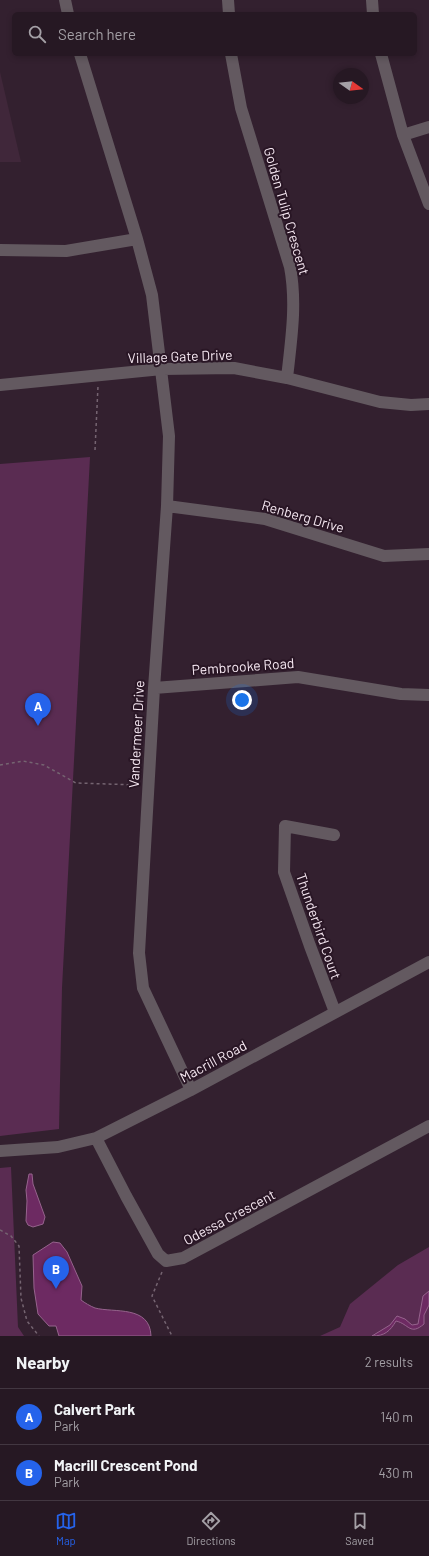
<!DOCTYPE html>
<html lang="en">
<head>
<meta charset="utf-8">
<style>
  body { margin:0; font-family:Barlow,sans-serif; background:#2e212b; color:#f1f3f6 }
  .compass { position:absolute; left:333px; top:68px; width:36px; height:36px; border-radius:50%; background:#261823; box-shadow:0 2px 6px #0003; rotate:105deg }
  .you { position:absolute; left:242px; top:700px; width:14px; height:14px; margin:-10px; border:3px solid #fff; border-radius:50%; background:#1a73e8; box-shadow:0 0 0 6px #1a73e833 }
  .badge { display:grid; place-items:center; width:26px; height:26px; border-radius:50%; background:#2563eb; color:#fff; font-size:13px; font-weight:700 }
  .pin { position:absolute; translate:-50% -33px; filter:drop-shadow(0 1px 2px #0008) }
  .pin::after { content:''; position:absolute; top:21px; width:14px; height:12px; background:inherit; clip-path:polygon(0 0,100% 0,50% 100%) }
  .list { margin:0; padding:0; list-style:none }
  h2 { display:flex; justify-content:space-between; align-items:center; height:52px; margin:0; padding:0 16px; font-size:17px }
  h2 small { font-size:13px; font-weight:400; color:#a4a0a6 }
  .list li { display:grid; grid-template-columns:26px 1fr auto; gap:12px; align-items:center; box-sizing:border-box; height:56px; padding:0 16px; border-top:1px solid #423741 }
  .list b { display:block; font-size:15px; white-space:nowrap }
  .list p { margin:0; font-size:13px; white-space:nowrap; color:#a4a0a6 }
  .list em { font-size:13px; font-style:normal; color:#a4a0a6 }
  .icon { flex:none; width:22px; height:22px; fill:none; stroke:currentColor; stroke-width:2; stroke-linecap:round; stroke-linejoin:round }
  .map { position:relative; flex:none; width:429px; height:1336px; overflow:hidden }
  .search { position:absolute; background:#261823; box-shadow:0 2px 6px #0003; left:12px; right:12px; top:12px; height:44px; display:flex; align-items:center; gap:10px; box-sizing:border-box; padding:0 14px; border-radius:6px; color:#a4a0a6; font-size:15px }
  .sheet { height:164px; background:#261823 }
  nav { display:flex; justify-content:space-around; align-items:center; box-sizing:border-box; height:56px; border-top:1px solid #423741; background:#261823; font-size:11px; color:#a4a0a6 }
  nav a { display:grid; justify-items:center; gap:2px }
  nav .on { color:#2563eb }
  .map>svg:first-child { display:block }
  .built { fill:#40273a }
  .green { fill:#5a2c52 }
  .water { fill:#6d2a62; stroke:#96638d }
  .lines { fill:none; stroke-linecap:round; stroke-linejoin:round }
  .path { stroke:#756471; stroke-width:1.5; stroke-dasharray:3 3; stroke-linecap:butt }
  .minor { stroke:#635960; stroke-width:12 }
  .labels { text-anchor:middle; dominant-baseline:central; stroke-width:4; stroke-linejoin:round; paint-order:stroke }
  .street-label { font-size:14px; fill:#f5e7f1; stroke:#291625 }
</style>
</head>
<body>
<div class="map">
<svg width="429" height="1336" viewBox="0 0 429 1336">
  <rect width="100%" height="100%" fill="#33202f"/>
  <path class="built" d="M0,72L21,162H0Z"/>
  <path class="green" d="M90,457L62,988L59,1129L0,1136V464Z
    M11,1167L18,1327L24,1336H0V1168Z
    M429,1247V1336H320L340,1327L350,1304L398,1265Z"/>
  <path class="water" d="M29,1174H32L33,1184L45,1217L43,1224L33,1227L28,1225L26,1221L27,1201L26,1190Z
    M53,1242L60,1243L67,1252L82,1286L81,1300C85,1303 90,1306 95,1308C114,1313 150,1305 151,1336H59L56,1326H49L38,1314L34,1288L33,1255Z
    M429,1291V1305L424,1315V1324C410,1336 409,1324 396,1321C390,1331 385,1336 372,1336L390,1325L397,1316L405,1319L412,1325L418,1324L423,1296Z"/>
  <g class="lines">
    <path class="path" d="M95,450L98,386
      M0,765L23,761L44,765L76,783L138,785
      M0,1230L11,1236L19,1246L21,1298L27,1321L39,1336
      M162,1272L152,1296L172,1336"/>
    <path class="minor" d="M65,0L68,14
      M228,0L229,14
      M372,0L373,14
      M80,54L137,239L152,295L169,436L167,506L154,688L139,953L143,988L191,1090
      M231,54L241,108L290,267C297,304 291,341 287,378
      M381,54L403,135L429,204
      M403,135L429,127
      M0,250L66,251L137,239
      M0,385L162,369L234,368L287,378L380,402L411,405L429,404
      M167,506L265,519L384,556L429,554
      M154,688L298,677L401,694L429,695
      M334,835L285,826L284,872L310,946L335,1012
      M96,1138L126,1196L158,1254L166,1261L183,1258L429,1126
      M0,1151L58,1147L96,1138L191,1090L429,962"/>
  </g>
  <g class="labels">
    <g class="street-label">
      <text transform="translate(287 211) rotate(74)">Golden Tulip Crescent</text>
      <text transform="translate(180 356) rotate(-2)">Village Gate Drive</text>
      <text transform="translate(303 516) rotate(16)">Renberg Drive</text>
      <text transform="translate(243 666) rotate(-4)">Pembrooke Road</text>
      <text transform="translate(136 734) rotate(-87)">Vandermeer Drive</text>
      <text transform="translate(319 926) rotate(71)">Thunderbird Court</text>
      <text transform="translate(213 1061) rotate(-28)">Macrill Road</text>
      <text transform="translate(229 1217) rotate(-28)">Odessa Crescent</text>
    </g>
  </g>
</svg>
<svg class="compass" viewBox="-18 -18 36 36"><path d="M0-13l5 13h-10z" fill="#e53935"/><path d="M0 13l5-13h-10z" fill="#a4a0a6"/></svg>
<div class="you"></div>
<div class="pin badge" style="left:38px;top:726px">A</div>
<div class="pin badge" style="left:56px;top:1289px">B</div>
<div class="search"><svg class="icon" aria-label="search" viewBox="0 0 24 24"><circle cx="10" cy="10" r="6"/><path d="M15 15l6 6"/></svg>Search here</div>
</div>
<section class="sheet">
<h2>Nearby<small>2 results</small></h2>
<ul class="list">
<li><span class="badge">A</span><div><b>Calvert Park</b><p>Park</p></div><em>140 m</em></li>
<li><span class="badge">B</span><div><b>Macrill Crescent Pond</b><p>Park</p></div><em>430 m</em></li>
</ul>
</section>
<nav>
<a class="on"><svg class="icon" aria-label="map" viewBox="0 0 24 24"><path d="M3 6l6-2 6 2 6-2v14l-6 2-6-2-6 2zM9 4v14M15 6v14"/></svg>Map</a>
<a><svg class="icon" aria-label="directions" viewBox="0 0 24 24"><path d="M12 3l9 9-9 9-9-9zM9 14v-3h6M13 9l2 2-2 2"/></svg>Directions</a>
<a><svg class="icon" aria-label="saved" viewBox="0 0 24 24"><path d="M7 4h10v16l-5-4-5 4z"/></svg>Saved</a>
</nav>
</body>
</html>
